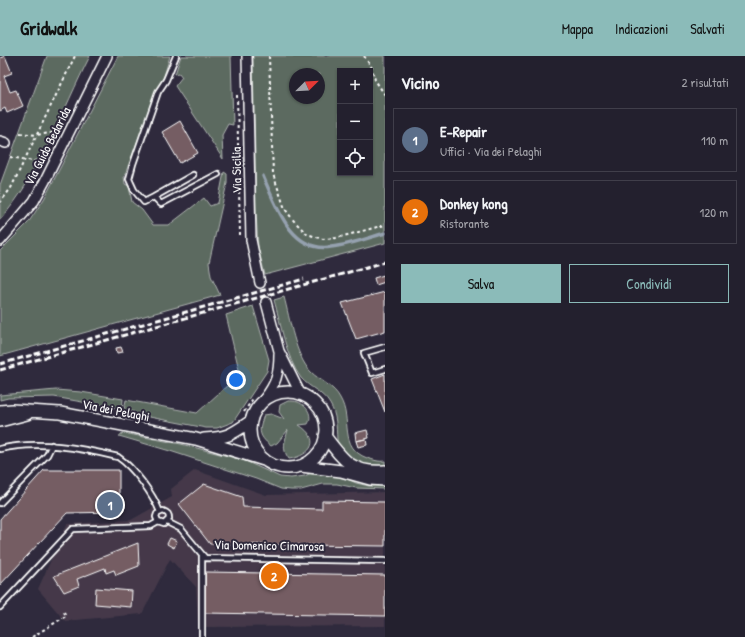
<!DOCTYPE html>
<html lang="it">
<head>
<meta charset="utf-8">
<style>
  body { margin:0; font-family:"Patrick Hand",sans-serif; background:#2b2836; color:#f1f3f6 }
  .controls { position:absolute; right:12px; top:12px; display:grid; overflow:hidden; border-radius:0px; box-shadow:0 1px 3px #0004 }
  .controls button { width:36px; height:36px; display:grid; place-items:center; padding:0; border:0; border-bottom:1px solid #403e4a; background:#23202e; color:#f1f3f6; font:20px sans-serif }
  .compass { position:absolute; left:289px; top:12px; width:36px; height:36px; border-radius:50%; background:#23202e; box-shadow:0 1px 3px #0004; rotate:66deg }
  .you { position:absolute; left:236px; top:324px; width:14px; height:14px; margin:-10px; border:3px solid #fff; border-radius:50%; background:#1a73e8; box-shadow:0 0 0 6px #1a73e833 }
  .badge { display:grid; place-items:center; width:26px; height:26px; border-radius:50%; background:#8bbbb9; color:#fff; font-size:13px; font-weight:700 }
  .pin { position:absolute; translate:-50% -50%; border:2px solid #fff; box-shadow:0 1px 4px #0006 }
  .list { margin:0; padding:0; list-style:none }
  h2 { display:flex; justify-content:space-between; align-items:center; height:52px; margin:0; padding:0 16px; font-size:17px }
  h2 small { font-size:13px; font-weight:400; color:#a3a3aa }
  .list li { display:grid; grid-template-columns:26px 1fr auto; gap:12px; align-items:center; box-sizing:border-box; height:64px; margin:0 8px 8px; padding:0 8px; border:1px solid #403e4a; border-radius:0px }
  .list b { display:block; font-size:15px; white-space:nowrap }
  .list p { margin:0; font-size:13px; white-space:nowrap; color:#a3a3aa }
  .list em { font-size:13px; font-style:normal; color:#a3a3aa }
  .actions { display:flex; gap:8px; padding:12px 16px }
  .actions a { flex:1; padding:9px 0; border:1px solid #8bbbb9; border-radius:0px; text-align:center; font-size:14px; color:#8bbbb9 }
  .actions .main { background:#8bbbb9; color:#111 }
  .icon { flex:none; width:22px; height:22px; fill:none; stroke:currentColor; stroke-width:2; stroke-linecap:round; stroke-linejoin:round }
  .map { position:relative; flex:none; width:385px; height:581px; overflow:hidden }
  header { display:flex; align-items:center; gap:24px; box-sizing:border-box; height:56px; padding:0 20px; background:#8bbbb9; color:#111 }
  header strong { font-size:19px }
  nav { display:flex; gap:22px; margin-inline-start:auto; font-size:14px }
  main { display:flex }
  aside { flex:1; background:#23202e }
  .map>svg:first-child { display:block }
  .built { fill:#443949 }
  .green { fill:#5c6a60; stroke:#aeb4b0; fill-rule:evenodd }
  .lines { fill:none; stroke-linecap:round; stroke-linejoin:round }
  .stream { stroke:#95a1af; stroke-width:3.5 }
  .building { fill:#755d64; stroke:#fff }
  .minor-tunnel { stroke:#443f50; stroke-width:9; stroke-dasharray:9 4.5; stroke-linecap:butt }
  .service-casing { stroke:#fff; stroke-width:8 }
  .minor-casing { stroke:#fff; stroke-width:12 }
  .tertiary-casing { stroke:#fff; stroke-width:14 }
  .path { stroke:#fff; stroke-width:2; stroke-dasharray:3 3; stroke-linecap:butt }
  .service { stroke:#2f2a3d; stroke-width:4.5 }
  .minor { stroke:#2f2a3d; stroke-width:9 }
  .tertiary { stroke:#2f2a3d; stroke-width:11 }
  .rail { stroke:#fff; stroke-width:3; stroke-dasharray:6 3; stroke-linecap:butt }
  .labels { text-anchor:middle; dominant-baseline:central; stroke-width:4; stroke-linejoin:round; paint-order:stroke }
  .street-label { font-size:13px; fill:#fff; stroke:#2f2a3d }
</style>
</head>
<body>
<header>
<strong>Gridwalk</strong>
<nav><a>Mappa</a><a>Indicazioni</a><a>Salvati</a></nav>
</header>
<main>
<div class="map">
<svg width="385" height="581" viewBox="0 0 385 581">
  <rect width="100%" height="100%" fill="#2f2a3d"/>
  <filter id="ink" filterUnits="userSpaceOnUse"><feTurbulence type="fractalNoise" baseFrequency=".025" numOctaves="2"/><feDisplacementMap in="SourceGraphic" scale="8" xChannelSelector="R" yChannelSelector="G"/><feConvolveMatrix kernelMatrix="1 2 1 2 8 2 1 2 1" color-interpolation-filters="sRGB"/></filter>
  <g filter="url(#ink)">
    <path class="built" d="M195,414L266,439L385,436V570L198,571L196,531L170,503L142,558L65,565L38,533L67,468L131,464L172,441L171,433Z"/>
    <path class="green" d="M47,0H90C62,55 41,117 0,164V129Z
      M118,0H170L164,20L157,34L124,121L125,128L129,130L132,146L142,154L153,169H169L204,142L210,150L218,147L224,116L227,118V127L209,207L211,220L220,239L0,300V195L28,167L44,143Z
      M181,0H231L233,69L228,68L222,79L223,103L175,30L182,21L179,17L175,18Z
      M253,0H385V187L265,219L258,191L256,156ZM340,15H370V117H340ZM295,18H319V42H295Z
      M284,241C290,263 295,300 311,316C320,325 334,330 340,342C353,364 338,391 367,402C374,404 378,406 385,405V413C369,411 355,409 344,396C341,392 337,388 337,383C336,370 337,360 330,348C323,336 310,332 301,322C286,302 281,268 274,244Z
      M253,250L269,304L267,315L233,366L217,372H206L134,358V356L124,354L126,344L197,357L240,318L226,259Z
      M56,334L81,336L123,343L122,353L54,341L8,342L0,344V339Z
      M288,345C291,345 295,345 298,346C307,350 313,359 308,368L299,369C321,383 313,399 289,403C281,392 285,386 288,374L277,387L271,390C257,379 259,373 264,359L271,358L284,363L279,356L280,349Z
      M123,377L181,388L243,404L280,421L291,422L305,420L311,417L333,418L343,421L356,427L369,430H385V433L356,432L337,428H323L301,434H291L281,433L256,423L170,395L119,380Z"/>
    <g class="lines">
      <path class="stream" d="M263,120C276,150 291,197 331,191C349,189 368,182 385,177"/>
    </g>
    <path class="building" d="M5,0L12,17L4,20L10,36L16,34L23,50L7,57L5,52L0,55V2Z
      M180,65L198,97L180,107L162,76Z
      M384,219L385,226L376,229L374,222Z
      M385,236V275L356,283L342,247Z
      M121,291L123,296L117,297L116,292Z
      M385,318V356L372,323Z
      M367,374L369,382L356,385L355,377Z
      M366,383L367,389L358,391L356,385Z
      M44,414H119V456L67,457L0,529V463Z
      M204,428L242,441L243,451L322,453V445L385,446V490L210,488L179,448Z
      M170,482L177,485L174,492L167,488Z
      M138,487L139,510L116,519L114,514L106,517L105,512L77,523L79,530L64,536L54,520Z
      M205,516L385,519V560L204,557Z
      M96,532L132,535L131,551L95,548Z"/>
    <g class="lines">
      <path class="minor-tunnel" d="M260,227L266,246"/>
      <g class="service-casing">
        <path id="service" d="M176,0L166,24L158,36L133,108L129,123L134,134L144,146L154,141L161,148L218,118
          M154,141L193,119
          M385,291L364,297L372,317L385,313
          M0,393C38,384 81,392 118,401C134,412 153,438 160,456
          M0,447L47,399L52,389
          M167,466L181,473L205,502L385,505
          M0,551L73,473L151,470L158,466L164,468L169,463C169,458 168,457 163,455L157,458L156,461L158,466
          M202,581V500"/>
      </g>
      <g class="minor-casing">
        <path id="minor" d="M247,0L251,184L260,227
          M0,85L6,87
          M0,185L34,145L45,125L107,0
          M266,246L279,295L301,339
          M264,343C276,328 279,318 279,298"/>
      </g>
      <g class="tertiary-casing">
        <path id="tertiary" d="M250 374a38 38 0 1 1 76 0a38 38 0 1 1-76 0Z
          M0,355L12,354L60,357L196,383L264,404
          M0,365L27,358
          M325,380C343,404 352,418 385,415
          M204,383C228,382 232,378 251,365
          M301,410L341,415L370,423L385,424"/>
      </g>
      <path class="path" d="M269,0L273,118L285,153L294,165L307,178L323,183L336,182L385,169
        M364,0L372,12L375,24L385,39
        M237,39L240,179
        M20,77L36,79L58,76
        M10,101L33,105L44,104
        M0,147L11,132L75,0
        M244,356L254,341
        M32,581L66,560L64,556"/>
      <use href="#service" class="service"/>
      <use href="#minor" class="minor"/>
      <use href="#tertiary" class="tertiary"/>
      <path class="rail" d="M0,308L304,223
        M0,314L385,206"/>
    </g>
  </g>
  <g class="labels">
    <g class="street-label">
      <text transform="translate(47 90) rotate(-63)">Via Guido Bedarida</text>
      <text transform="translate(236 114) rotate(-91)">Via Sicilia</text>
      <text transform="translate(116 354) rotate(11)">Via dei Pelaghi</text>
      <text transform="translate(269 489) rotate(1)">Via Domenico Cimarosa</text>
    </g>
  </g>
</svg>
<div class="controls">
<button>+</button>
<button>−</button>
<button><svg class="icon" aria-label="locate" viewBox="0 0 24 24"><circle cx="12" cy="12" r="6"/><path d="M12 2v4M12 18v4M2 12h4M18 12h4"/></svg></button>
</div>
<svg class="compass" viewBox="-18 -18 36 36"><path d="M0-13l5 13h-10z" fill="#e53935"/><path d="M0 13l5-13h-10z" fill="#a3a3aa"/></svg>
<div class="you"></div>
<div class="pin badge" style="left:110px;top:449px;background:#5c6f8a">1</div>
<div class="pin badge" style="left:274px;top:520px;background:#e8710a">2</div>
</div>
<aside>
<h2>Vicino<small>2 risultati</small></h2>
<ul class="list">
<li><span class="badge" style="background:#5c6f8a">1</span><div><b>E-Repair</b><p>Uffici · Via dei Pelaghi</p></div><em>110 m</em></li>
<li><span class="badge" style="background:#e8710a">2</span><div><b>Donkey kong</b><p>Ristorante</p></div><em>120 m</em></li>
</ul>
<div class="actions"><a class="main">Salva</a><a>Condividi</a></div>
</aside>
</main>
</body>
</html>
